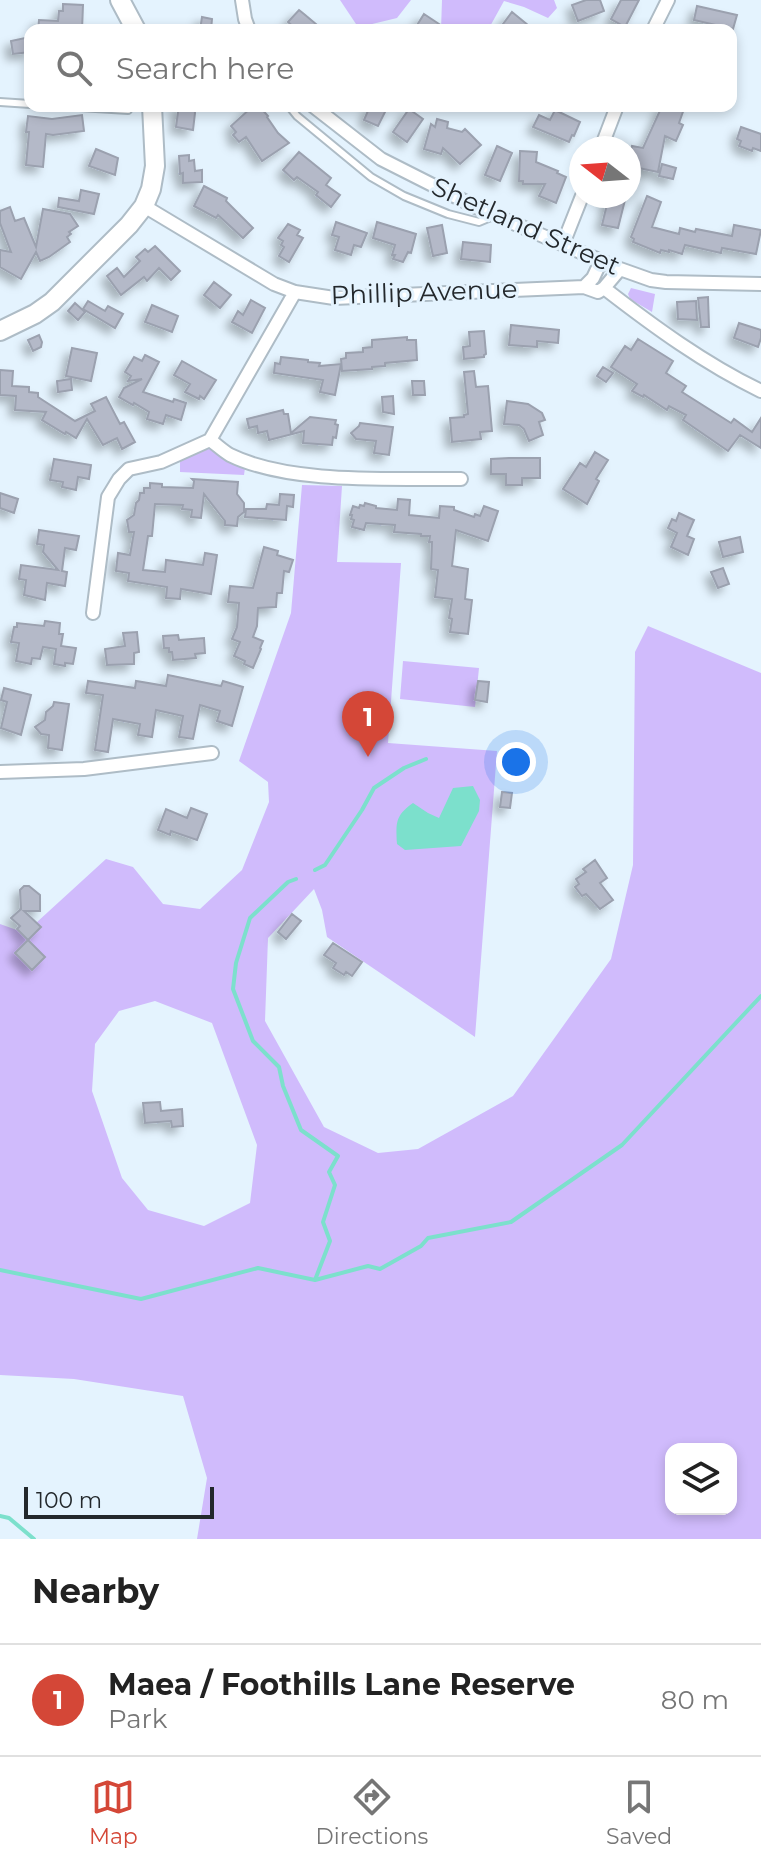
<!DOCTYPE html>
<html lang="en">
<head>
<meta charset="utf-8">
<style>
  body { margin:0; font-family:Montserrat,sans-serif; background:#f6f6f6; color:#222 }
  .controls { position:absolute; right:24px; bottom:24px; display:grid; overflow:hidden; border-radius:16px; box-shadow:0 4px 12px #0003 }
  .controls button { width:72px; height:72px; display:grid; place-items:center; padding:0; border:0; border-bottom:2px solid #e0e0e0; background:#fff; color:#222; font:40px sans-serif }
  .compass { position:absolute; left:569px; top:136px; width:72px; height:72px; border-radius:50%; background:#fff; box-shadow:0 4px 12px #0003; rotate:287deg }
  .scale { position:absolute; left:24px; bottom:20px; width:190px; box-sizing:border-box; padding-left:8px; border:4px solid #23282c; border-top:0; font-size:22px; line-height:28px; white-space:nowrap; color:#23282c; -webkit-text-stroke:6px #e4f3fe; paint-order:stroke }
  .you { position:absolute; left:516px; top:762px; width:28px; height:28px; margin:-20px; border:6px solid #fff; border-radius:50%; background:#1a73e8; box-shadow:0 0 0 12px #1a73e833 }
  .badge { display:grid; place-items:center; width:52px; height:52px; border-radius:50%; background:#d44737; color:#fff; font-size:26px; font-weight:700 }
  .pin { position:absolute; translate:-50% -66px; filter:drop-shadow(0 2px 4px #0008) }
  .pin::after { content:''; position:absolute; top:42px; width:28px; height:24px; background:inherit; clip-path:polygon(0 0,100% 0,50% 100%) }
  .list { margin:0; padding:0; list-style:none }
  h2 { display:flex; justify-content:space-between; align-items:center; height:104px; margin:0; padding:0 32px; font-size:34px }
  h2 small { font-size:26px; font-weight:400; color:#767676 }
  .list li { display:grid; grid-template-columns:52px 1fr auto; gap:24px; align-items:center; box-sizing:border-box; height:112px; padding:0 32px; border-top:2px solid #e0e0e0 }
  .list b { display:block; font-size:30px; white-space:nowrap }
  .list p { margin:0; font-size:26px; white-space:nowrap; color:#767676 }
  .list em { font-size:26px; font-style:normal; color:#767676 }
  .icon { flex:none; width:44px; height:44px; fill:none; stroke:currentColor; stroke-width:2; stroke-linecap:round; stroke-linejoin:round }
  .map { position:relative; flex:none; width:761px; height:1539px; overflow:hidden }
  .search { position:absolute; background:#fff; box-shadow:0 4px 12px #0003; left:24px; right:24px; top:24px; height:88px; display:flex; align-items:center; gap:20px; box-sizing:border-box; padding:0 28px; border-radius:16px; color:#767676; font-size:30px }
  .sheet { height:216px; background:#fff }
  nav { display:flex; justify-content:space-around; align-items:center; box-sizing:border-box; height:112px; border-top:2px solid #e0e0e0; background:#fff; font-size:22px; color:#767676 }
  nav a { display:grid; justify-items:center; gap:4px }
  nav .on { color:#d44737 }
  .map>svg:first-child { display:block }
  .green { fill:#d0bbfc; fill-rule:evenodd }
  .water { fill:#7ce0cc }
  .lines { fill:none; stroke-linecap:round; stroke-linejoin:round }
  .stream { stroke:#7ce0cc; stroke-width:4 }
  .building { fill:#b4b9c8; stroke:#9ba1af; stroke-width:2; filter:url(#shadow) }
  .service-casing { stroke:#aebcc6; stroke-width:10 }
  .minor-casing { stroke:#aebcc6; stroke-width:16 }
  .secondary-casing { stroke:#aebcc6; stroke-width:22 }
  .service { stroke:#fff; stroke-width:6 }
  .minor { stroke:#fff; stroke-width:12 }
  .secondary { stroke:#fff; stroke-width:18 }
  .labels { text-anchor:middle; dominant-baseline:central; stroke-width:6; stroke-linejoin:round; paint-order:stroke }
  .street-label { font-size:26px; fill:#23282c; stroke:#e4f3fe }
</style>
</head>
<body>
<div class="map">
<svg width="761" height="1539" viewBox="0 0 761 1539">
  <defs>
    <filter id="shadow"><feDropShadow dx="-6" dy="6" stdDeviation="4" flood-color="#0004"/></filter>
  </defs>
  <rect width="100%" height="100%" fill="#e4f3fe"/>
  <path class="green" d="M340,0H411L397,18L368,25L356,24Z
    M442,0H554L557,8L548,18L524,7L504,1L488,30H441Z
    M631,288L655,294L652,312L630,299L628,294Z
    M208,449C222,451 231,465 245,468L244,475L180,472V461Z
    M302,485L342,486L337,562L401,563L388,743L497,751L475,1037L327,937L322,910L314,889L268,938L265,1021L324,1127L378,1153L418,1149L513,1096L611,959L633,865L635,652L648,626L761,673V1539H197L207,1478L183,1396L74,1379L0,1375V924L25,933L106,859L133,867L163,904L200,909L242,870L269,802L268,782L239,761L291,613ZM155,1001L212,1023L257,1145L250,1203L204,1226L148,1210L122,1178L92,1091L95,1044L119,1011ZM671,1449H731V1509H671Z
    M403,661L479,668L475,707L400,699Z"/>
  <path class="water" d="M473,786L480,800L479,811L461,846L405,850L397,844C396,822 395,816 413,803L428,813L439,818L453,788Z"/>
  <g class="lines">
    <path class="stream" d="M315,870L325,865L362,810L374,788L404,768L426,759
      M296,879L288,882L250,918L236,963L233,989L253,1041L279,1067L283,1086L301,1130L338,1156L329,1172L335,1185L323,1222L330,1241L315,1280
      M0,1270L141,1299L258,1268L315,1280L368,1266L380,1269L421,1246L428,1238L511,1222L622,1145L761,996
      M0,1516L9,1518L34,1539"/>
  </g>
  <path class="building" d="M586,0H600L604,11L578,21L572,5Z
    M621,0H639L625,27L611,19Z
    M63,4L83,5L82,30H38L39,20L58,21L59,11H63Z
    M697,6L737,15L733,29L694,20Z
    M299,10L304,14L323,30H297L288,22Z
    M512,12L534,30H511L503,24Z
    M424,14L448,30H414Z
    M202,17L212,19L211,30H200Z
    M30,37V52L13,54L11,41Z
    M177,106H194L195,113L193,130L176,127L178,112Z
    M253,106H259L268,116L267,117L278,133L289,143L262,161L246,137L239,142L233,135L236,132L231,126Z
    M370,106H388L378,126L364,120Z
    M662,106H685L679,123L683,125L676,141L665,136L658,172L629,166L632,146L643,148Z
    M409,109L423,119L407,142L393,132Z
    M555,110L580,122L574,136L572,135L569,142L533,127L539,115L550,120Z
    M82,115L84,131L53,135L46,134L43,167L26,165L29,132H26L28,116L52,119Z
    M437,119L448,122L447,128L462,132L465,129L481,145L460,164L443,148L441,154L424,149L431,124L435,127Z
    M741,127L761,134V151L753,148L752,151L739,146L741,141L737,139Z
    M497,146L512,153L500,181L485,175Z
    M96,149L118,158L115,175L89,166Z
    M520,151L537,152L536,162L558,171L557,173L566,177L556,203L539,196L545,184H523V181H519Z
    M299,152L331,178L326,185L340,195L331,207L316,195L318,192L297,177L294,180L283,170Z
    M189,155V161L194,160L195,171L202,170V182L183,183V173L180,174L179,156Z
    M662,164L676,168L673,179L659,176Z
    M204,186L227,198L226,201L253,228L243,238L218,215L216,218L194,206Z
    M81,190L99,194L94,214L58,207L59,198L79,201Z
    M609,196H626L618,228L602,225Z
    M647,196L661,202L652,227L679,234L680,228L695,232L696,229L732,236L734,225L761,230L756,254L722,248L721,253L685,245L682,254L669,250V252L661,250L660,253L633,242L634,239L631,237Z
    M10,207L15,221L24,218L36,247L43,209L70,214L78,226L69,232L71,234L67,237L70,242L49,257L40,261L36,252L21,279L0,267V250L11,252L0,223V211Z
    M336,222L367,233L361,247L354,245L351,255L335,250L339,237L332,235Z
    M377,222L416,234L411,253L408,252L403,262L393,259L395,255H392L395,245L373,238Z
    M288,224L300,230L297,235L303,238L289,262L279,256L284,247L281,245L283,241L278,238Z
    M442,225L447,253L433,256L427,228Z
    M463,242L491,245L490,262L461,259Z
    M155,246L180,271L171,280L159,268L147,281L144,277L121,295L107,276L117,268L124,277L140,261L136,257L145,249L148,252Z
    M214,282L231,295L220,308L204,295Z
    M708,297L709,327H701L698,298Z
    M251,300L265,308L252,333L232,322L238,311L243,315Z
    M88,301L105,311L108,306L123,314L115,328L83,309Z
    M696,301L697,320L678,319L677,302Z
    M75,303L85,312L78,320L68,311Z
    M152,305L178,316L172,332L145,322Z
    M739,323L761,330V338L758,347L734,338Z
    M511,325L559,330L558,343L537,341V347L509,345Z
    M484,331L486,354L484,355V357L464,359L463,347L470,346L469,332Z
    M39,335L42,342L41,347L33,351L28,340Z
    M407,337V340H416L417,360L385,363V366L372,367V369L342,371L341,359L346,358V353L363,352V348L372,347V340Z
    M638,339L673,361L666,373L686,386L682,392L731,423L734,419L752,432L761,418V448L740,435L728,451L683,420L686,415L669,406L667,410L644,395L643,397L632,391L637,384L611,367L625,346L631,350Z
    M72,348L97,353L91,381L66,376Z
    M145,355L159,362L143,392L173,402L174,399L186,403L181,420L166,415L163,424L147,419L149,412L134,403L133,405L119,397L124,388L142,379L128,381L131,376L125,372L134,357L142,361Z
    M281,357L308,360V362L320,363L319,366L341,364L335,395L320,392L323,380L274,373L275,363L280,364Z
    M182,361L216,380L204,399L200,396L199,399L185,392L190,384L174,375Z
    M603,367L613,373L606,382L597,376Z
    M0,370L13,371L12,386L29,387V392L38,393V397L75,421L95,411L91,404L106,397L120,424L124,422L135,442L122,449L117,438L103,445L87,419L76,438L66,432L65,434L42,420L46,412L15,410L16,396L0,395Z
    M474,371L476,387L488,386L492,431L480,432L481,439L452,442L450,418L464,417V415L468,414L464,372Z
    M71,379L72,390L58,392L57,381Z
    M412,381H424L425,395H413Z
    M393,396L394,414L383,412L382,397Z
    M507,401L528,404L542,413L545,420L539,422L543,435L529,441L524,429L519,425L504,424Z
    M283,410L284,414H288L291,433L310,417L336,420L335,424L338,425L336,438L333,437L332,445L303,443L304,431L269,440L267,431L258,433L257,426L249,428L247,419Z
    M360,423L393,427L389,455L374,453L376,441L356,439L351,433L359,426Z
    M595,452L608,460L596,479L599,481L587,504L563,489L580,463L586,467Z
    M509,458H540V478H522V485H506V474H491V459Z
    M54,459L91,465L89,479L78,477L76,490L62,487L63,482L50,480Z
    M192,479L238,482L237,494L244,503V512L238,517L237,526L225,525V521L204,494L201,518L191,517L192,510L182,509L183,505L155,504L152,536H148L143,570L165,572L166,560L203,565L205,553L217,555L211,594L181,589L180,599L166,598L167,587L128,581L129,573L116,571L118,553L130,555L134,532H129L127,520L134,515L136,503L139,500L140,493H144V488H150V483L162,484V487L193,488L194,481Z
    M0,493L18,499L14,513L0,508Z
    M280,494L294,495L293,507L287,506L286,520L245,517L246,509H266L267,504L279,505Z
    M398,499L410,500L409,515L439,518L440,506L454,507V510L474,517L475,514L480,516L484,506L498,511L488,541L456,530L452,566L468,569L465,599L472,600L468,634L450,632L452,619L449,618L452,599L435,597L438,570L431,569L432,542H429L430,536H421V534L394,532L395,525L366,523L364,530L352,527L354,520L351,519L352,515H350L353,506L359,508L360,505L364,506L365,503L376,506V508L397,510Z
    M679,513L694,520L687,536L694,539L688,555L671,547L677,533L668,528L672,519L676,521Z
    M39,530L79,536L76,550L65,548L62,571L67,572L65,586L47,583L45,600L24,595L26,580L19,579L21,565L58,570L43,552L44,545L37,544Z
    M740,537L743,552L723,557L719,542Z
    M264,547L278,551L277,555L293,560L289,572L284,571L282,593H277L276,607L258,608L257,626L253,637L263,641L260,648L261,649L253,668L244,664L245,661L234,656L240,642L232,639L237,627L239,603L228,602L230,586L253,588Z
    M723,568L729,584L718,588L711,572Z
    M45,621L60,623L59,634H63L61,646L76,648L73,664L65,663V666L54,664L56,649L43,647L40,659L32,658L31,664L16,661L19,643L11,642L14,627H17V623L44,626Z
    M137,632L139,652L134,653V664L107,665L105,649L125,646L123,633Z
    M178,635L179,640L204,638L205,653L195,654L196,658L173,660L172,652H169V648H164L163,636Z
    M168,675L221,686L223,681L243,687L232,726L217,721L220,711L200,705L193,739L179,737L183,716L156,710L152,737L138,735L140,724L113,719L108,752L95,750L103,695L86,693L88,681L135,688L136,681L166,686Z
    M478,681L489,682L487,702L475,700Z
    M4,688L31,695L21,735L1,728L7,702L1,700Z
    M54,702L69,704L62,750L48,748L49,735L41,734L35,727L45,720L46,712L53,706Z
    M502,792L512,793L510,808L500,807Z
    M191,808L207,814L197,840L171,831L170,835L158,830L166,809L187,818Z
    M595,860L607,878L600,883L613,900L600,909L586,894L582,896L575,887L579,884L576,879L586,872L583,869Z
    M24,886H29L40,895V911H24L41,927L28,940L17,929L20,926L11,918L21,909L20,890Z
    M292,914L301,921L286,939L278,932Z
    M28,940L45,957L32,970L15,953Z
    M333,943L362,962L352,976L346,972L344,975L333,968L336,963L324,955Z
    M160,1102L161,1111L182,1109L183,1126L172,1127L171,1121L145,1123L143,1103Z"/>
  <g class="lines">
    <g class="service-casing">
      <path id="service" d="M0,102L30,104
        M63,106L128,110V106
        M289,106L297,116L371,177L404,196L448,214L479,222L491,217"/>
    </g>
    <g class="minor-casing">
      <path id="minor" d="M242,0L245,19L249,30
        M653,30L668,0
        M313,106L381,159L478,208L620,269L651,280L666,282L761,284
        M601,148L617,106
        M144,206L274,284L295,292L334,298L584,287L598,292L604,288L620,269
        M563,244L582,196
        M584,287L593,278L601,261
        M604,288C653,326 705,364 761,391
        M210,440C217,445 223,451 230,455C291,485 394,478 461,479
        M93,613L108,497L119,479L129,469L161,462L210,440L295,292
        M0,772L84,769L212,753"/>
    </g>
    <g class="secondary-casing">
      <path id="secondary" d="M120,0L136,30
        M0,331L35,314L52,302L129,225L144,206L151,189L155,166L152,106"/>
    </g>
    <use href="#service" class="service"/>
    <use href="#minor" class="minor"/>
    <use href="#secondary" class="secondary"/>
  </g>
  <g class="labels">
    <g class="street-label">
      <text transform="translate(526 226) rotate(24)">Shetland Street</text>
      <text transform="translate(424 292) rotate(-2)">Phillip Avenue</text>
    </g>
  </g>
</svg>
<div class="controls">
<button><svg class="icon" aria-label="layers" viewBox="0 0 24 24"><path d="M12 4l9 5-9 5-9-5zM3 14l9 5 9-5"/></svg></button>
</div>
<svg class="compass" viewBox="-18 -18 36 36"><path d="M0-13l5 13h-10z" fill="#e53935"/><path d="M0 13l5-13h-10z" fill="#767676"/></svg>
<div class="scale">100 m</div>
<div class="you"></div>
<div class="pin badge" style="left:368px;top:757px">1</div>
<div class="search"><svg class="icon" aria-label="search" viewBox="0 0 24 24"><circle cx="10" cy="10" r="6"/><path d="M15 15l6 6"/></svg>Search here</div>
</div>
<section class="sheet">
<h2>Nearby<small></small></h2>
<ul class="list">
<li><span class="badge">1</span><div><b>Maea / Foothills Lane Reserve</b><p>Park</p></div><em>80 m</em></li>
</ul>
</section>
<nav>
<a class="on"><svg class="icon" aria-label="map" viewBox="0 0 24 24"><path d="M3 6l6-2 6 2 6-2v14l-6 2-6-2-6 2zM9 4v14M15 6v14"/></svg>Map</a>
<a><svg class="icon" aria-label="directions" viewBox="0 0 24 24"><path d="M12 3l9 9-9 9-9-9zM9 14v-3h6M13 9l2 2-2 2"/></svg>Directions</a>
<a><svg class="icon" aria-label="saved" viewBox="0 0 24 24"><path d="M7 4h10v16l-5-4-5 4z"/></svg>Saved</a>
</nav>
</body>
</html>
